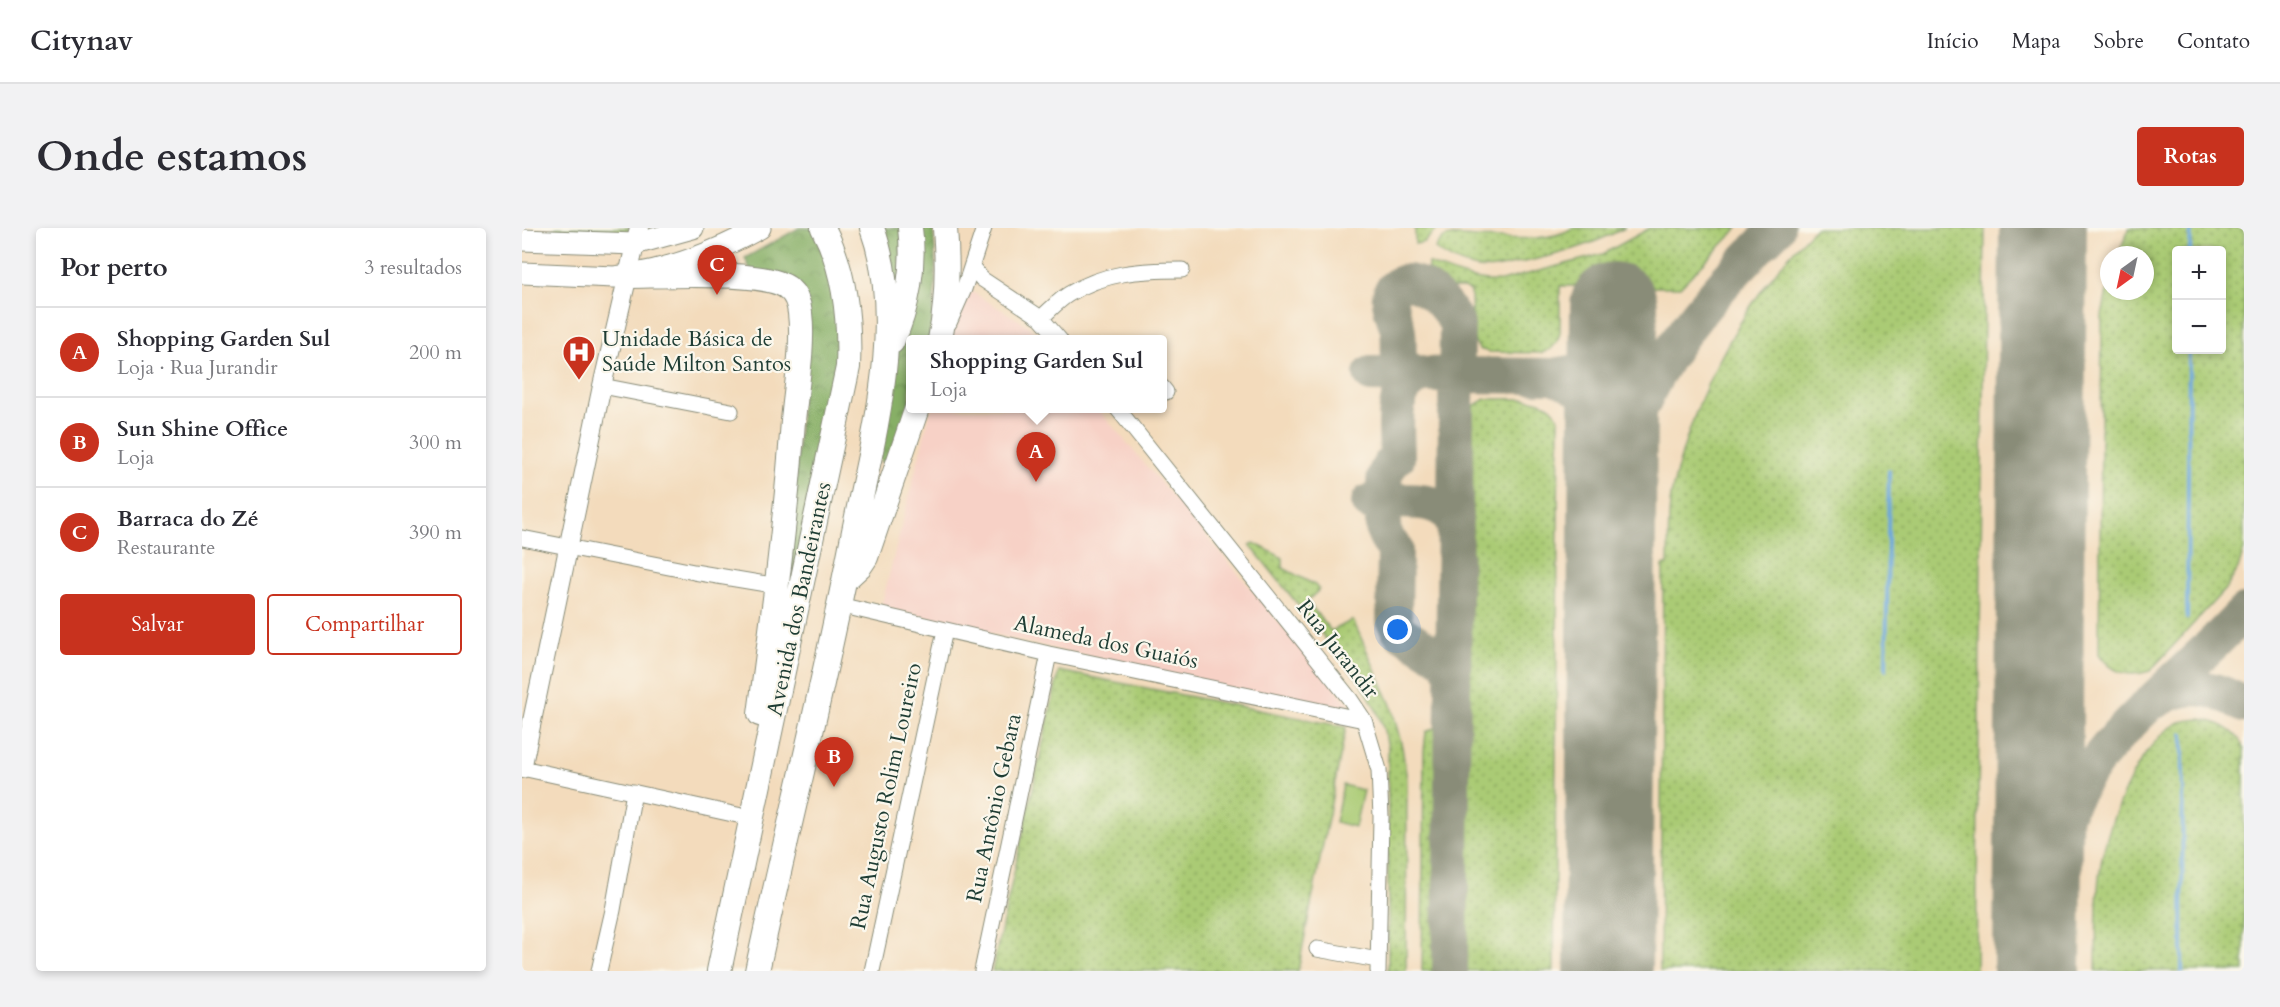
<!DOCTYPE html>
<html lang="pt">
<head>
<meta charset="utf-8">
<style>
  body { margin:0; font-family:Cardo,serif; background:#f2f2f3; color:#2b2b33 }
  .controls { position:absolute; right:18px; top:18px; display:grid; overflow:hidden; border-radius:6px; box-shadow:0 3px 9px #0003 }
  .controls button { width:54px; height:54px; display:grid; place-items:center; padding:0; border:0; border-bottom:2px solid #e1e1e2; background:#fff; color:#2b2b33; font:30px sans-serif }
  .compass { position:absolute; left:1578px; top:18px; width:54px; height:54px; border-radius:50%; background:#fff; box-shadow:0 3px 9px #0003; rotate:213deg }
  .you { position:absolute; left:876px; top:402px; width:21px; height:21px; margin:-15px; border:4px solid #fff; border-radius:50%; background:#1a73e8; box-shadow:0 0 0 9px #1a73e833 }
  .badge { display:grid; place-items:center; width:39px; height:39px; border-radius:50%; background:#c8321e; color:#fff; font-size:20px; font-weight:700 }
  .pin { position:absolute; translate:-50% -50px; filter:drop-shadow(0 2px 3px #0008) }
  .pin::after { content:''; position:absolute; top:32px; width:21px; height:18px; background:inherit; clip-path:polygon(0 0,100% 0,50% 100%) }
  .popup { position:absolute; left:384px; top:107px; width:261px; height:78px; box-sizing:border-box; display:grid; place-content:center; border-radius:6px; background:#fff; filter:drop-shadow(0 2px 4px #0005); font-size:20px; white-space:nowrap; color:#7c7c81 }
  .popup b { font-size:22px; color:#2b2b33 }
  .popup::after { content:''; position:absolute; left:50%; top:100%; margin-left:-12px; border:12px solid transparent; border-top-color:#fff }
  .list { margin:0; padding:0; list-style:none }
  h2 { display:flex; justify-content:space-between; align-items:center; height:78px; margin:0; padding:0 24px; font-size:26px }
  h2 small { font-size:20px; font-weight:400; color:#7c7c81 }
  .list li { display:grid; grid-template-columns:39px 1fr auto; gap:18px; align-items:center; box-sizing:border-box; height:90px; padding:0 24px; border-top:2px solid #e1e1e2 }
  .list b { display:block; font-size:22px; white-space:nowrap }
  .list p { margin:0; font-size:20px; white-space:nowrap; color:#7c7c81 }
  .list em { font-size:20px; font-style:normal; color:#7c7c81 }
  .actions { display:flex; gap:12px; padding:18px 24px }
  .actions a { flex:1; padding:14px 0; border:2px solid #c8321e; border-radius:6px; text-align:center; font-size:21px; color:#c8321e }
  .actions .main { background:#c8321e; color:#fff }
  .map { position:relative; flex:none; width:1722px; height:743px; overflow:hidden; border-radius:6px }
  header { display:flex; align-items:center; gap:36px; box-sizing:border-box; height:84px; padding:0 30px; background:#fff; border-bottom:2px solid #e1e1e2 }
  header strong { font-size:28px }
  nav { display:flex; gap:33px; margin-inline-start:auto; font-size:21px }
  .intro { display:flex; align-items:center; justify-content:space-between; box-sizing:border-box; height:144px; padding:0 36px }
  h1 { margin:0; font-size:42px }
  .button { padding:15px 27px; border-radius:6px; background:#c8321e; color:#fff; font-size:21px; font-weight:700 }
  main { display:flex; gap:36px; padding:0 36px }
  aside { flex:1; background:#fff; border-radius:6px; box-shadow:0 3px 9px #0003 }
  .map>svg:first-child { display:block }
  .built { fill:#f7d1c6 }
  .grass { fill:url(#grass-dots); stroke:#648454; stroke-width:1.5; fill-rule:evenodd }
  .forest { fill:url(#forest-crowns); stroke:#53764d; stroke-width:1.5 }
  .garden { fill:#aacb74; stroke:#648454; stroke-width:1.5 }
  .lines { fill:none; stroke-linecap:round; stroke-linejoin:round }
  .stream { stroke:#6ca7dc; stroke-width:4 }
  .taxiway { stroke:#898c78; stroke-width:36 }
  .runway { stroke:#898c78; stroke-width:88 }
  .minor-casing { stroke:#898c78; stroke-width:17 }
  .tertiary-casing { stroke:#898c78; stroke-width:20 }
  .secondary-casing { stroke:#898c78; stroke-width:23 }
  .trunk-casing { stroke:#898c78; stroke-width:26 }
  .minor { stroke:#fff; stroke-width:15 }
  .tertiary { stroke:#fff; stroke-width:18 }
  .secondary { stroke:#fff; stroke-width:21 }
  .trunk { stroke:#fff; stroke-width:24 }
  .labels { text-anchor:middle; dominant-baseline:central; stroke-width:4.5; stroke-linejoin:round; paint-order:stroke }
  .poi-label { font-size:22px; fill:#1f3d34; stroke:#fbf7ec; text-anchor:start }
  .street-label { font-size:22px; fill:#1f3d34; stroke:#fbf7ec }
</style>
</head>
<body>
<header>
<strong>Citynav</strong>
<nav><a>Início</a><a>Mapa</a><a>Sobre</a><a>Contato</a></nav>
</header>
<div class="intro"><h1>Onde estamos</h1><a class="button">Rotas</a></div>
<main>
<aside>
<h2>Por perto<small>3 resultados</small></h2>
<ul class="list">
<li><span class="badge">A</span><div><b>Shopping Garden Sul</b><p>Loja · Rua Jurandir</p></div><em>200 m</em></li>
<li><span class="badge">B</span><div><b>Sun Shine Office</b><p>Loja</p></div><em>300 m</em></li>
<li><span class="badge">C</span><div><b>Barraca do Zé</b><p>Restaurante</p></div><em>390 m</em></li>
</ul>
<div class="actions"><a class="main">Salvar</a><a>Compartilhar</a></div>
</aside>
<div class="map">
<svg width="1722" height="743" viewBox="0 0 1722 743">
  <defs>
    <pattern id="grass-dots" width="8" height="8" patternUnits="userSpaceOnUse" patternTransform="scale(1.5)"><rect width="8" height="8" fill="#aacb74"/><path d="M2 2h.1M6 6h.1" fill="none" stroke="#8aa660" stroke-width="1.8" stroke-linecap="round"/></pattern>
    <pattern id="forest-crowns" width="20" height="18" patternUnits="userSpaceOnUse" patternTransform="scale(1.5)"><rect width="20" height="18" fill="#87af66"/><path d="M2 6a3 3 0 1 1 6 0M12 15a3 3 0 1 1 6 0" fill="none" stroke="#6e9055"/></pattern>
  </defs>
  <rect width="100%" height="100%" fill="#fbf7ec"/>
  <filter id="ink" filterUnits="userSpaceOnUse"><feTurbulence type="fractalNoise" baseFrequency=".0167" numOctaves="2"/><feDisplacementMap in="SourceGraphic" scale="12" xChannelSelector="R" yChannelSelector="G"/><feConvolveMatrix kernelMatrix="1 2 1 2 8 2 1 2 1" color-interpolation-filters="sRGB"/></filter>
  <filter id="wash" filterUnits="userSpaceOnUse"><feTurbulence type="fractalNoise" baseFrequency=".008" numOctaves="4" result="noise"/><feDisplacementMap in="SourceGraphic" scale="24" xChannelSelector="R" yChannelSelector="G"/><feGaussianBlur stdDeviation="1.35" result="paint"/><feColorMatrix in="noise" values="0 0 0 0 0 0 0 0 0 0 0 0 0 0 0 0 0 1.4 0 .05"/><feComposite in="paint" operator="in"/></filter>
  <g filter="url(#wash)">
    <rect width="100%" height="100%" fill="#f3dbbc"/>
    <path class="built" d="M435,55L505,97L517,111L425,112Z
      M409,181H576L832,482L684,457L359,379Z"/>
    <path class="grass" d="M35,0H107L105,9L19,7Z
      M893,0H916L902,14L893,16Z
      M1051,0H1103C1067,18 1036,27 997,35C984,38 969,42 956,40C940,38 926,30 913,21C916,17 918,13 922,10C931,5 945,9 955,9C982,10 1027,15 1051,0Z
      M1128,0H1216L1158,59H1109L1107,43H1073L1074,58H1038V105L1035,114L1029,121L1020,125L967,124L957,121L950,108L949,63L941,60H926L906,47V35C930,45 953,55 979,53L1081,26Z
      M1293,0H1463L1454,743H1138L1141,337H1146C1147,311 1145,283 1151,259C1174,161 1222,71 1293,0Z
      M1607,0H1722V321L1716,341L1705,359L1628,443C1606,450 1590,445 1577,426L1580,88L1587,53V63H1623V27H1596ZM1654,22H1700V122H1654Z
      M963,171C987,172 1032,164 1037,194L1032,743H940L947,190L953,177Z
      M732,315L761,330V340L793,357L797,362L785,373L809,403L831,392L869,477L880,519L885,552L884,743H866V520C862,496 853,476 839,455L728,317Z
      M537,443L824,499L776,743H470Z
      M1679,491C1697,494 1716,503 1722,521V743H1574C1575,709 1573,675 1578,642C1584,598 1615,517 1656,495C1663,492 1671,492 1679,491Z
      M912,500L919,505L921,517L918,743H900L902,523L904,504Z"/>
    <path class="forest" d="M277,0H291L308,41L315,80L318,137L263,405L285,84L229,43L223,30Z
      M359,0H381L376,78Z
      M396,0H411C415,37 414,75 407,111L388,112V176L367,229L359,235L357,230Z"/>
    <path class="garden" d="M821,557L841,562L833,599L813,594Z"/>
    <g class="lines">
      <path class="stream" d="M1668,22L1669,0
        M1665,390L1667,122
        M1364,441L1367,243
        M1660,743L1661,506"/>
      <path class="taxiway" d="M1521,63L1535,0
        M849,146L1031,148
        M901,147C866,138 881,123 875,98C870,82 858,62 883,54C906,54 925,78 935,96L928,743
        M901,147C866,157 875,200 875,230C860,242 858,260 870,275C857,290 858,307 873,320L872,393L878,404L923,432L931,444
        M1090,218C1078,177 1073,164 1031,148L1068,142L1091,134
        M847,274C877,275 926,264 933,301
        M1089,355C1091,332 1092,309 1094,286C1094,275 1094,262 1096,250C1120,141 1179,76 1255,0
        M1636,472C1665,453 1694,459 1722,477
        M1516,648C1535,604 1553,557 1585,520C1627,471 1679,431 1722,384"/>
      <path class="runway" d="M1086,743L1092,78
        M1515,743L1521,0"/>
    </g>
  </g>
  <g filter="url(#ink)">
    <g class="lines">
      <g class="minor-casing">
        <path id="minor" d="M450,39L460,51L519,90L538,112
          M519,90C528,82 537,72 547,66C583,44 619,42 660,42
          M427,95L442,61L462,0
          M80,158L209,183
          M640,159L644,164
          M595,180L828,471L842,492L857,542L859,589L856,743
          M0,310L172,344L256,358
          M317,377L527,426L842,492
          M0,540L229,590
          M795,721L856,732
          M77,743L91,682L112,564
          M350,743L423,402
          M460,743L527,426"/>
      </g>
      <g class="tertiary-casing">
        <path id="tertiary" d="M0,541L80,158L117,0"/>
      </g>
      <g class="secondary-casing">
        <path id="secondary" d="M0,12L113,16L171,0
          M0,45L92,49C143,44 194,24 238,0"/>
      </g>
      <g class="trunk-casing">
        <path id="trunk" d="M106,48C139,48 246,41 267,61C274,67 277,76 278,85C282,117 274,160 271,193C264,291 251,389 238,486
          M418,112C425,76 426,36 423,0
          M370,114C386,80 393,38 388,0
          M325,350L338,338L344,329L395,180
          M197,743L326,139C328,92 323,42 301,0
          M235,743C266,598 303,454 331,308C350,212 385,96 350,0"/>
      </g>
      <use href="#minor" class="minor"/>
      <use href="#tertiary" class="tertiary"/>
      <use href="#secondary" class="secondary"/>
      <use href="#trunk" class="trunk"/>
    </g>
  </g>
  <defs>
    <g id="hospital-pin" transform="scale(1.725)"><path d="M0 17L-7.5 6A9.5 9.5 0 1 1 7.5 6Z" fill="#c8321e" stroke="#fbf7ec"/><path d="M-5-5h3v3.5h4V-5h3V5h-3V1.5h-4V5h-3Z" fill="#fff"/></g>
  </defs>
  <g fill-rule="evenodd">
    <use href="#hospital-pin" x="57" y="124"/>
  </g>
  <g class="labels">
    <g class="poi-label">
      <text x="80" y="111">Unidade Básica de<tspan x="80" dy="25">Saúde Milton Santos</tspan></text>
    </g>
    <g class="street-label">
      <text transform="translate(277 371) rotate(-78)">Avenida dos Bandeirantes</text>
      <text transform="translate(584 414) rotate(12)">Alameda dos Guaiós</text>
      <text transform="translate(816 421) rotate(52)">Rua Jurandir</text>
      <text transform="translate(364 568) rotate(-78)">Rua Augusto Rolim Loureiro</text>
      <text transform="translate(472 580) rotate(-78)">Rua Antônio Gebara</text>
    </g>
  </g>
</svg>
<div class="controls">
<button>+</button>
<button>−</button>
</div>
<svg class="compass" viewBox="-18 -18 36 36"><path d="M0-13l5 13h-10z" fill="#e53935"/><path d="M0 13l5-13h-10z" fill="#7c7c81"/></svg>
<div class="you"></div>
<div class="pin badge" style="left:514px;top:254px">A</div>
<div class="popup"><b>Shopping Garden Sul</b>Loja</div>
<div class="pin badge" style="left:312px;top:559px">B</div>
<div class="pin badge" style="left:195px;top:67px">C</div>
</div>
</main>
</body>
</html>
